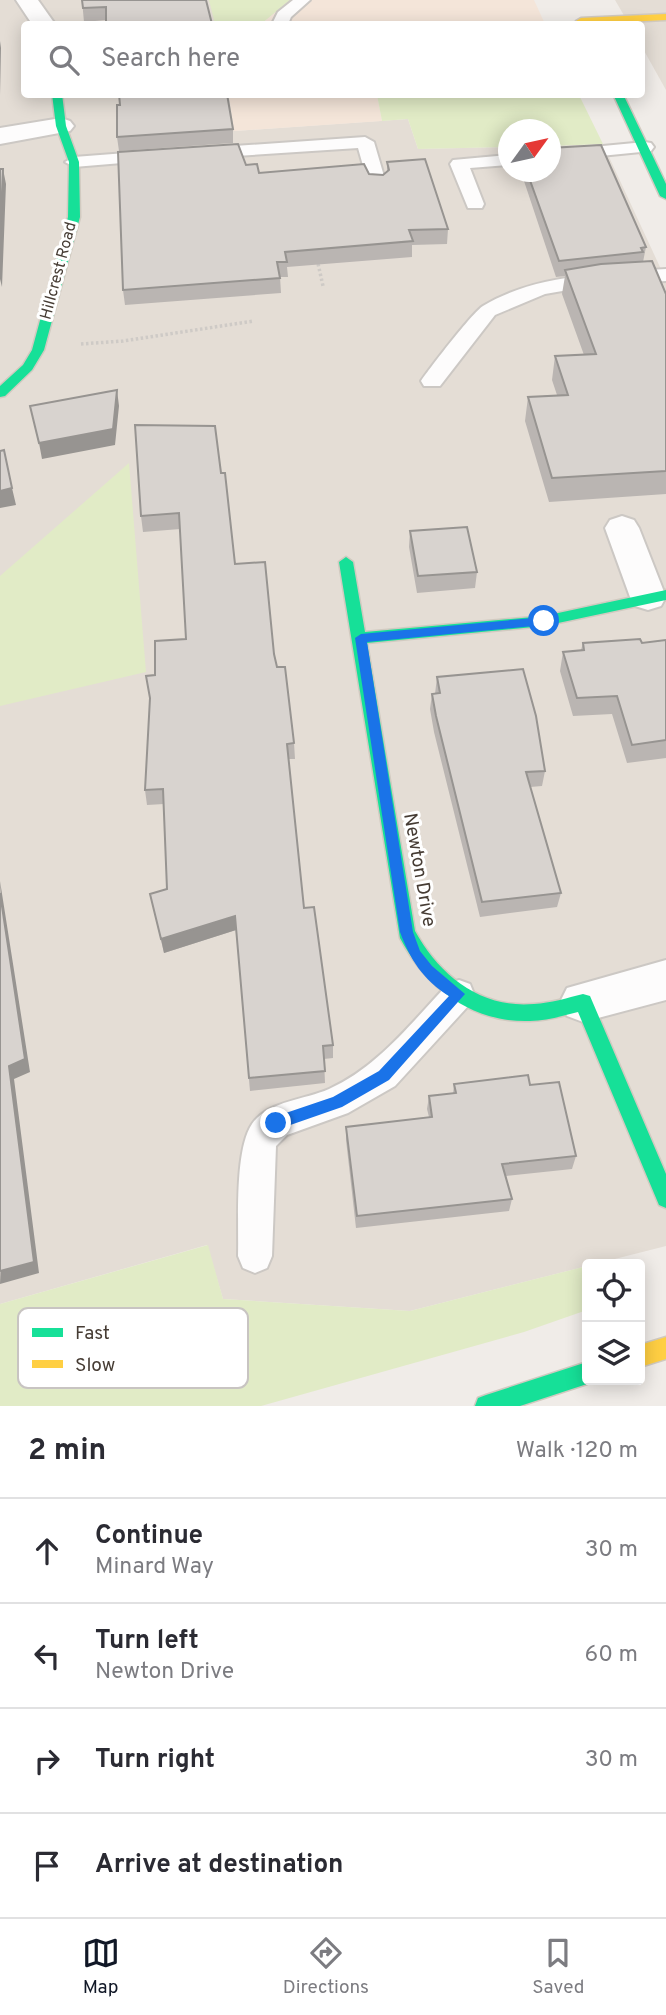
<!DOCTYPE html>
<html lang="en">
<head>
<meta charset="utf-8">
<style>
  body { margin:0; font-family:Overpass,sans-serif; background:#f7f7f7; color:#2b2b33 }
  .controls { position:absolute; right:21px; bottom:21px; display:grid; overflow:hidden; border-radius:7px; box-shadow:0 4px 18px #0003 }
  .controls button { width:63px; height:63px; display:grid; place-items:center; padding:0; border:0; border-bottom:2px solid #e1e1e2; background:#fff; color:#2b2b33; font:35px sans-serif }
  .compass { position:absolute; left:498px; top:119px; width:63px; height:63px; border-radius:50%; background:#fff; box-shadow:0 4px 18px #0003; rotate:57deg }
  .stop { position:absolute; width:21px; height:21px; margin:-16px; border:5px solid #1a73e8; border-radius:50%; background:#fff }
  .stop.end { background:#1a73e8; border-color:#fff; box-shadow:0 2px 7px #0008 }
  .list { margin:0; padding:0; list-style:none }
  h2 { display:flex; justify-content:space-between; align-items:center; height:91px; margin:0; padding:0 28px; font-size:30px }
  h2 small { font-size:23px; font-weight:400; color:#7c7c81 }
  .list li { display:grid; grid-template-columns:46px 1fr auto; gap:21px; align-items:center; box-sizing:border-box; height:105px; padding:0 28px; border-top:2px solid #e1e1e2 }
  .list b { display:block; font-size:26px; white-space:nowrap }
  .list p { margin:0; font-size:23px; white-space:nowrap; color:#7c7c81 }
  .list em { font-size:23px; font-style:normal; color:#7c7c81 }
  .icon { flex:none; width:38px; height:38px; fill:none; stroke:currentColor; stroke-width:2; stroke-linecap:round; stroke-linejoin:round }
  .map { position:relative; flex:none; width:666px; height:1406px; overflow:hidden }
  .search { position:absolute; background:#fff; box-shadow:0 4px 18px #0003; left:21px; right:21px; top:21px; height:77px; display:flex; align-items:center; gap:18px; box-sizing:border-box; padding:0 24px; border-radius:7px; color:#7c7c81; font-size:26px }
  .sheet { height:511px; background:#fff }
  nav { display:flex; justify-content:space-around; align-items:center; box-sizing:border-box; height:98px; border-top:2px solid #e1e1e2; background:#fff; font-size:19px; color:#7c7c81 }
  nav a { display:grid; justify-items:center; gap:4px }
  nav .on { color:#111827 }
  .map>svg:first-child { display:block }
  .residential { fill:#e4ddd5 }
  .commercial { fill:#f4e5d9 }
  .green { fill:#e1ebc6 }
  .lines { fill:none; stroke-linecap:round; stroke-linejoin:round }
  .lane-casing { stroke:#ccc8c4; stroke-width:4 }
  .street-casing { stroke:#ccc8c4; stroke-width:4 }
  .fast-casing { stroke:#d1cac0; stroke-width:3 }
  .slow-casing { stroke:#d1cac0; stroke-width:3 }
  .path { stroke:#cecac6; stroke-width:3.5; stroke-dasharray:2.5 2.5; stroke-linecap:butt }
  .lane { fill:#fdfcfc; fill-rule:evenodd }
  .street { fill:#fdfcfc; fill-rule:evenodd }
  .fast { fill:#16e098; fill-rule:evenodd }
  .slow { fill:#ffcf43; fill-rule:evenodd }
  .wall { fill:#bab5b2 }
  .shaded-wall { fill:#979491 }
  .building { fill:#d8d3cf; stroke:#979491; stroke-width:2 }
  .route { fill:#1a73e8 }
  .labels { text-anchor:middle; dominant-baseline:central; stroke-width:6; stroke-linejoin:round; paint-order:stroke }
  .far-street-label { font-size:16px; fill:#463c34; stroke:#fff }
  .street-label { font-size:19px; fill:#463c34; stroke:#fff }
  .key { fill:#fff; stroke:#c8c4c2; stroke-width:2 }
  .key-label { font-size:19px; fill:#463c34 }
</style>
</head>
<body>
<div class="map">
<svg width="666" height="1406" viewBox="0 0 666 1406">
  <rect width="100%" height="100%" fill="#f0ece8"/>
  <path class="residential" d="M0,0H290L261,24H24V94L229,95L235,131L408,119L418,149L508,147V172H550L551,146L603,144L666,280V1246L410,1311L223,1299L207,1245L0,1304Z
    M615,0H666V90L642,47V24H629Z"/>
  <path class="commercial" d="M290,0H534L545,24H261Z
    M229,95H377L382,121L234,131Z"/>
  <path class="green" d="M209,0H290L261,24H215Z
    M377,95H579L603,144L551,146L550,130H508V147L418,149L408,119L382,121Z
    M129,463L146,672L0,706V576Z
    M208,1245L223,1299L410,1311L587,1266V1310L524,1332L261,1406H0V1304Z"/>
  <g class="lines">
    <g class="lane-casing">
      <path id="lane" d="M293,0H310L291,17L288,24H272L278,12Z
        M365,137L374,142L386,183L383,187H371L368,183L358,148L205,158L196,153L205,148Z
        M645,142L651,143L654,147L651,151L550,161V151Z
        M152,151L158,152L161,156L158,160L74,167L65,162L74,157Z
        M508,155V165L470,168L484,204L482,208H468L450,164L453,160Z
        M666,269V281L597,285L545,294L495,315L440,386H424L421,381C430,368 472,313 483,306C535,274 607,273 666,269Z
        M459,980L470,984L474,994L470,1004L395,1086L348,1113L287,1135L276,1146L272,1256L267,1268L255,1273L243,1268L238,1256C239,1223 234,1151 252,1124C268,1101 304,1100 329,1089C378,1067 411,1023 448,984Z"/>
    </g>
    <g class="street-casing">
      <path id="street" d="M16,0H38L55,24H32Z
        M61,118L70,121L74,126L70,131L0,144V128Z
        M622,516L634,520L639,528L666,597L661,606L648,610L635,606L630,597L605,528L610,520Z
        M666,960V1000L583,1022L567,1016L560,1002L567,988Z"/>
    </g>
    <g class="fast-casing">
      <path id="fast" d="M52,94H62L66,126L79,162L80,217L44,350L32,370L5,396L0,397V386L23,365L32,350L68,217L69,162L56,126Z
        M613,94H623L666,184V199L660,196Z
        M346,557L353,562L365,632L544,616L666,590V600L544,626L367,643L415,931C439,975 481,1009 534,1004C551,1003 567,998 583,994L590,996L666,1174V1208L659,1205L578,1012C562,1016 546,1021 530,1021C471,1023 426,987 400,938L339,562Z
        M587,1362V1380H595L587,1384L520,1406H475L478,1398L486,1395Z"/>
    </g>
    <g class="slow-casing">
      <path id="slow" d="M666,14V20L581,24L576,21L581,18Z
        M666,1337V1359L640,1367V1345Z"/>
    </g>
    <path class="path" d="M317,259L323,286
      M81,344L123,341L254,321"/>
    <use href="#lane" class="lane"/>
    <use href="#street" class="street"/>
    <use href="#fast" class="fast"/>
    <use href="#slow" class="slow"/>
  </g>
  <path class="wall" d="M82,0L212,24L106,20L84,22Z
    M120,105L233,129V143L119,151L117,137Z
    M387,162L448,229L447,244L412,245V257L287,267L288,277H280L281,293L125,305L123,290L246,165L259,173L383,175L387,171Z
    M521,172H550L646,247L643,262L666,294V494L549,502L525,421L528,397L557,395L552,380L555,356L584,355L562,294L565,276L556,277Z
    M221,473L235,564L274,654L294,743L295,759H288L304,908L333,1045V1058L324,1059L325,1083L250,1091L236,930L164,953L150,894L167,889L164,804L147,805L145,790L186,639L180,529L143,532L141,516Z
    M410,531L477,572L475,588L417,593L409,547Z
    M666,640V758L627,763L612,714L573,716L560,671L563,652L581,650L583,643H642Z
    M437,677L545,771L542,786L530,787L561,893L557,907L480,917L434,732L430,709L432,694H435Z
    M454,1084L530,1085L576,1156L572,1169L506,1176L512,1199L509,1211L356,1228L346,1140V1127L429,1117L427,1109L429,1096L453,1094Z"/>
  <path class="shaded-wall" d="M0,41L1,48L0,95Z
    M3,169L6,184L2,287L0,279V238Z
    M117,390L119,406L115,445L42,459L39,443Z
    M12,488L16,505L0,508V491Z
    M0,881L30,1072L14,1079L39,1273L0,1284L9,1066Z
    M235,916L236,930L164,953L161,939Z"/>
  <path class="building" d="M82,0H206L212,24H106V7L83,8Z
    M119,94H227L233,129L117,137V105H120Z
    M238,144L246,165L257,164L259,173L364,164L369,174L383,175L389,170L387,162L425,159L448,229L409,230L413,241L285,252L287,262H277L280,278L123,290L118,152Z
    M601,145L646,247L641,248L643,252L559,261L527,172H550V148Z
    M0,169H3L0,238Z
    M652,261L666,294V471L552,478L528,397L568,395L555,356L596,354L565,270L601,264Z
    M117,390L113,429L39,443L30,406Z
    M135,425L215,426L221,473H225L235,564L265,562L274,654L277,667H285L294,743L287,744L304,908L314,907L333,1045L323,1046L325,1071L249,1078L235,916L161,939L150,894L167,889L163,789L145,790L150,698L146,676L155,675V641L186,639L179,513L141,516Z
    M4,450L12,488L0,491V451Z
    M467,527L477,572L418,576L410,531Z
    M640,639L642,643L666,640V740L632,745L617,696L577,698L563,652L584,650L583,643Z
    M523,669L536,716L545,771L526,772L561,893L482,902L436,716L432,694L440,693L437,677Z
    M0,893L25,1059L9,1066L34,1262L0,1271Z
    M528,1075L530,1085L559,1082L576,1156L502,1164L512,1199L357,1216L346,1127L432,1117L429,1096L456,1093L454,1084Z"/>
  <path class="route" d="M544,617L550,621L544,625L367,642L413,932L420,951L432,966L465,994L389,1080L342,1107L276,1130L271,1128V1118L333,1097L379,1071L449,996C423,980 410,959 400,932L355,638L361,634Z"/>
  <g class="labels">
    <g class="far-street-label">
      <text transform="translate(59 271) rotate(-75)">Hillcrest Road</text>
    </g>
    <g class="street-label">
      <text transform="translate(419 870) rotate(80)">Newton Drive</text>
    </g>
  </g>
  <rect x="18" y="1308" width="230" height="80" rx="10" class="key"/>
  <rect x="32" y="1328" width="31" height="9" fill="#16e098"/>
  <rect x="32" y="1360" width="31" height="8" fill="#ffcf43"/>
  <g class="key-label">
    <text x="75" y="1339">Fast</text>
    <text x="75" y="1371">Slow</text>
  </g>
</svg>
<div class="controls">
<button><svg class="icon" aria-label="locate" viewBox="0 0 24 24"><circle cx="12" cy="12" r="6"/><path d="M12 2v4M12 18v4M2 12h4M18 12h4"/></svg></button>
<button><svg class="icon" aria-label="layers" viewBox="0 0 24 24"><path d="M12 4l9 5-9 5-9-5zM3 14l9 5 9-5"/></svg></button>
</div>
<svg class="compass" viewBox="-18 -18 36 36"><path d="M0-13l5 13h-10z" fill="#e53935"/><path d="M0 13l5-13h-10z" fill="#7c7c81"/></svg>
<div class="stop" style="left:544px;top:621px"></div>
<div class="stop end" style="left:276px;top:1123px"></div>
<div class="search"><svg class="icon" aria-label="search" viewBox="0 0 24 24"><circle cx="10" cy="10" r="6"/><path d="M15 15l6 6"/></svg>Search here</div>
</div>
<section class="sheet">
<h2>2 min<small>Walk · 120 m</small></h2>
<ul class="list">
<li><svg class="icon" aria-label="ahead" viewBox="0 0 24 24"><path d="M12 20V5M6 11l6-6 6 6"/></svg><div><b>Continue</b><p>Minard Way</p></div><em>30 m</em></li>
<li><svg class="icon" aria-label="left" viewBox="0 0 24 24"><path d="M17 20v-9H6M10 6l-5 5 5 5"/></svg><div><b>Turn left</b><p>Newton Drive</p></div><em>60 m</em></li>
<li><svg class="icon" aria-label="right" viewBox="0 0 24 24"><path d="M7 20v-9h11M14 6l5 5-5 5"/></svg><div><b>Turn right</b></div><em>30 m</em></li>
<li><svg class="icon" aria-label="arrive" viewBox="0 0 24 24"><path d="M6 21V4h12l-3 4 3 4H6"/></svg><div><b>Arrive at destination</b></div></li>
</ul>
</section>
<nav>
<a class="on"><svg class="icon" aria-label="map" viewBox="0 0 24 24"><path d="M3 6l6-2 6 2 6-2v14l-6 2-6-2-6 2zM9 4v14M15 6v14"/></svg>Map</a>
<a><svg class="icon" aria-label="directions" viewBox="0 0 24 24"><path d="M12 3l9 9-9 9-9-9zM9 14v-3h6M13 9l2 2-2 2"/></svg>Directions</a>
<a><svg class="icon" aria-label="saved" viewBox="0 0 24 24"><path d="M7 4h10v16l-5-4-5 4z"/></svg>Saved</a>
</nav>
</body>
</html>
